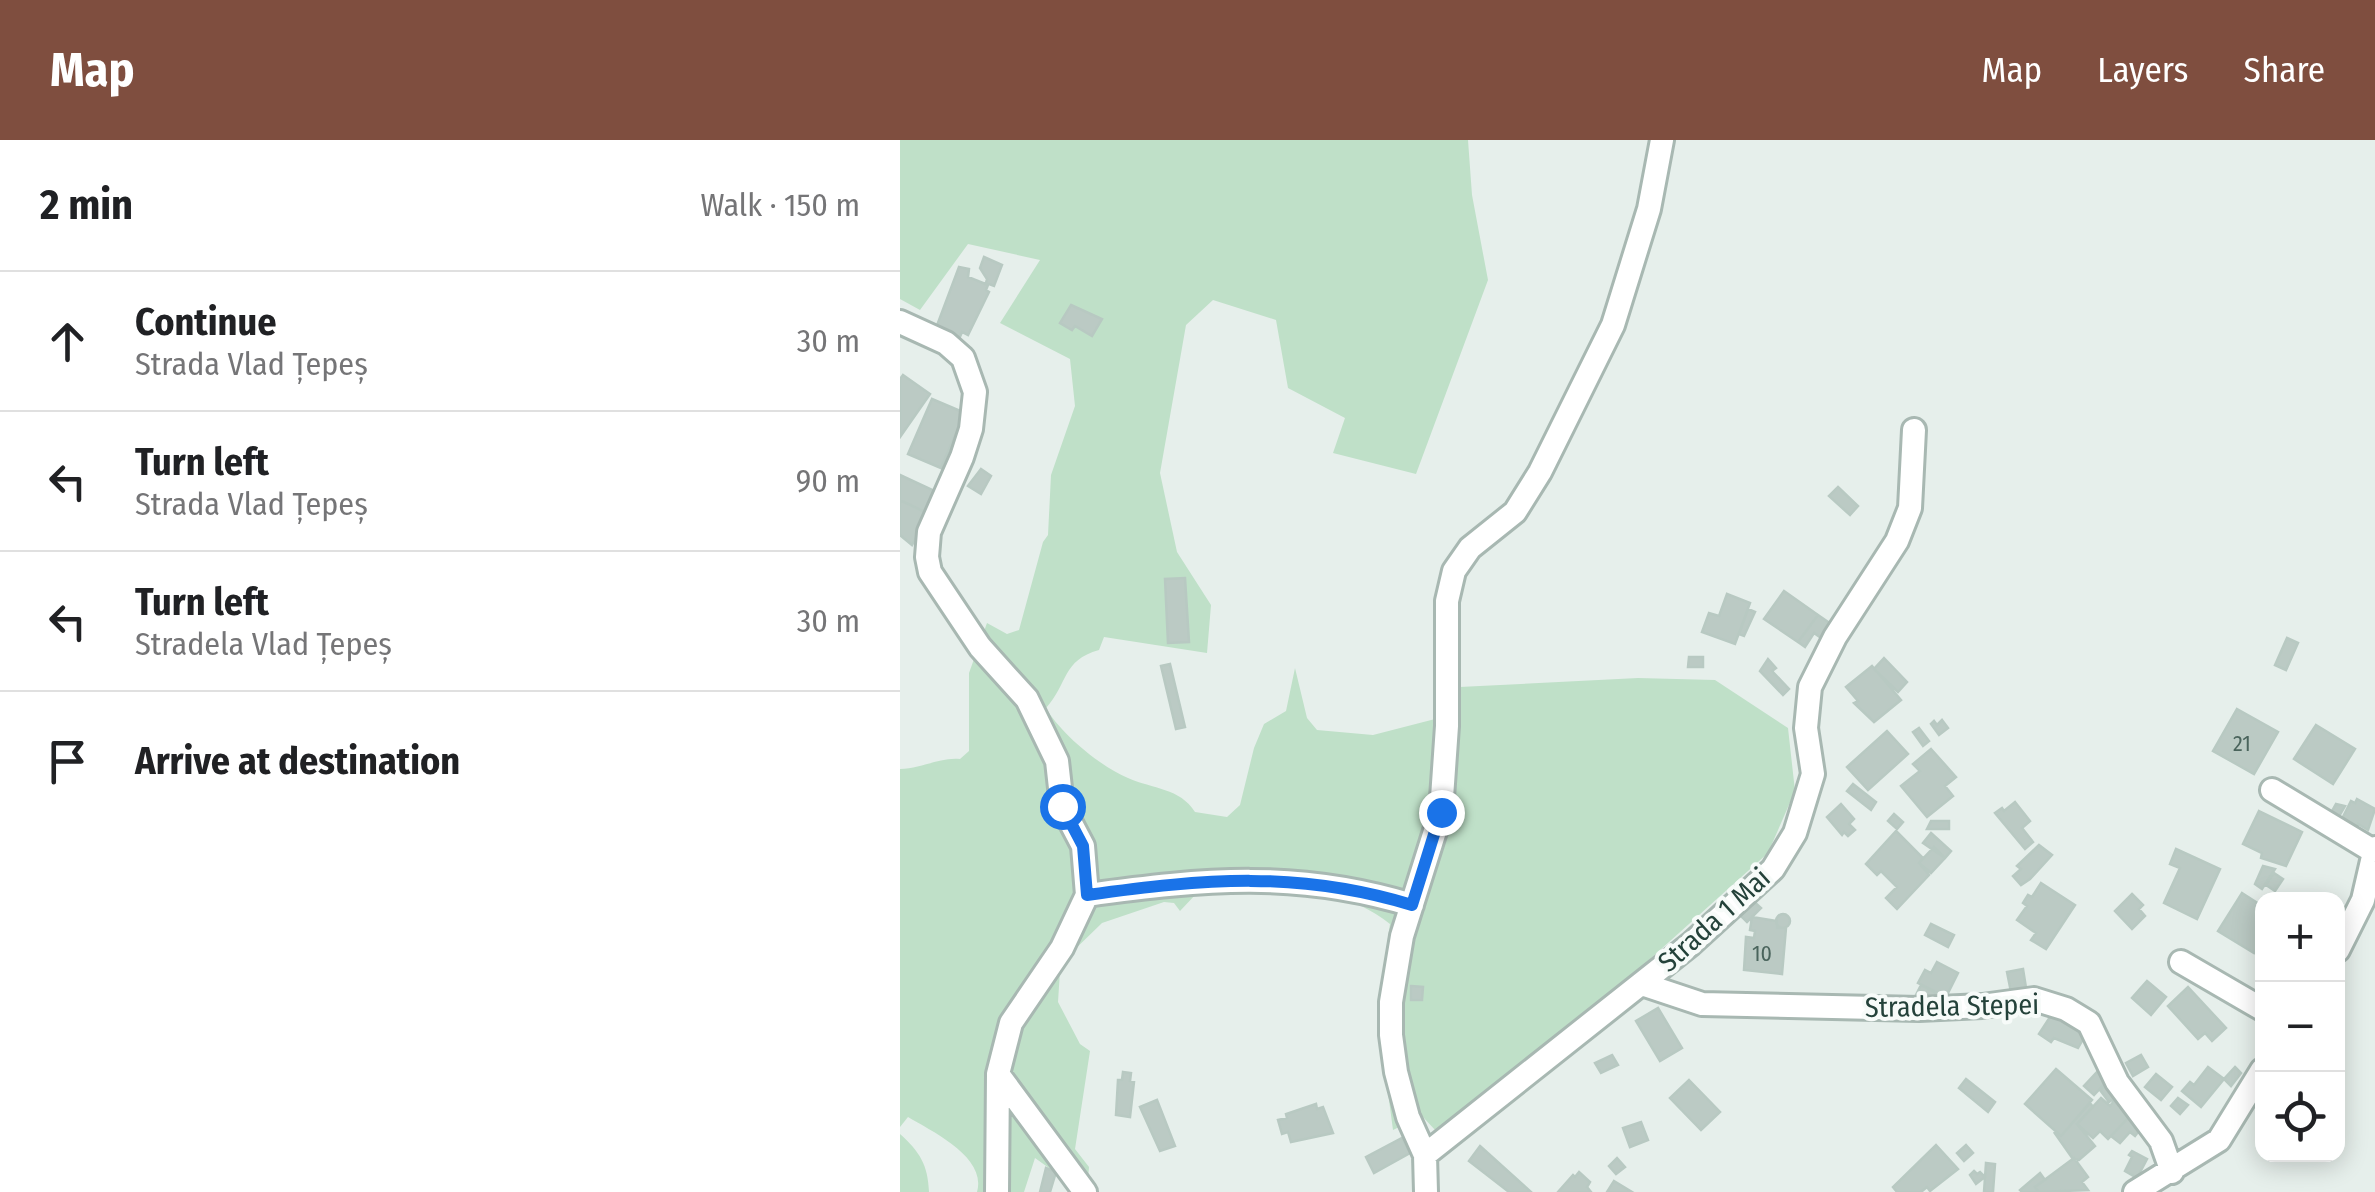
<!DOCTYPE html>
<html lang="en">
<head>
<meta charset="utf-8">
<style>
  body { margin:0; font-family:"Fira Sans Condensed",sans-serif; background:#f6f6f6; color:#202124 }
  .controls { position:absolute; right:30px; bottom:30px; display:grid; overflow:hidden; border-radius:20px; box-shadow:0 5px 25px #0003 }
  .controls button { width:90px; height:90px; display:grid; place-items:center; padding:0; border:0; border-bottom:2px solid #e0e0e0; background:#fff; color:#202124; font:50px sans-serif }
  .stop { position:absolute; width:30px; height:30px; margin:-22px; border:8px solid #1a73e8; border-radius:50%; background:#fff }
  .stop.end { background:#1a73e8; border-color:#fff; box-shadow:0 2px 10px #0008 }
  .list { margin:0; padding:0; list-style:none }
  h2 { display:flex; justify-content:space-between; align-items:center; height:130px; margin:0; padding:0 40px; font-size:42px }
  h2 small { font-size:32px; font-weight:400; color:#757577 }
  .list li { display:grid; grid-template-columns:65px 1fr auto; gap:30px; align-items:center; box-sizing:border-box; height:140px; padding:0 40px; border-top:2px solid #e0e0e0 }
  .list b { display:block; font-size:38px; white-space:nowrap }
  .list p { margin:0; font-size:32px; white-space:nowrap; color:#757577 }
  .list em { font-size:32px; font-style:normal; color:#757577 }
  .icon { flex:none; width:55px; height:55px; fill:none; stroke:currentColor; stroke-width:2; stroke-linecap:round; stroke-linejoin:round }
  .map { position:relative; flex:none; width:1475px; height:1052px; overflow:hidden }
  header { display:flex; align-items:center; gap:60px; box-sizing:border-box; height:140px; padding:0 50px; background:#7f4e3f; color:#fff }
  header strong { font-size:48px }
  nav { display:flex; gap:55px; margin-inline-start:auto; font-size:35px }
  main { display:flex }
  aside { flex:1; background:#fff }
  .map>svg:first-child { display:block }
  .green { fill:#bfe0c8 }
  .building { fill:#bbcac4; stroke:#b8c9c2; stroke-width:2.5 }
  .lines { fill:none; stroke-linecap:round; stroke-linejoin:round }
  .minor-casing { stroke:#a8b8b2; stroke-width:28 }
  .minor { stroke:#fff; stroke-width:22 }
  .route { stroke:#1a73e8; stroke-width:12 }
  .labels { text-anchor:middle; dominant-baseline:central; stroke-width:8; stroke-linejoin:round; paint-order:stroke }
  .number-label { font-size:22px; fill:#4a645c }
  .street-label { font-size:28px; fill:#24423a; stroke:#f7fbf9 }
</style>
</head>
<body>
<header>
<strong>Map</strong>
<nav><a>Map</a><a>Layers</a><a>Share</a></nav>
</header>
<main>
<aside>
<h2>2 min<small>Walk · 150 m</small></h2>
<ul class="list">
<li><svg class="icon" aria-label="ahead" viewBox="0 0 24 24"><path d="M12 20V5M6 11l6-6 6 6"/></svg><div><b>Continue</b><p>Strada Vlad Țepeș</p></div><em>30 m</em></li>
<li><svg class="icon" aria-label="left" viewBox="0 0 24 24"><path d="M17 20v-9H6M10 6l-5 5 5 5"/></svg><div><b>Turn left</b><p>Strada Vlad Țepeș</p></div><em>90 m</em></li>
<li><svg class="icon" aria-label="left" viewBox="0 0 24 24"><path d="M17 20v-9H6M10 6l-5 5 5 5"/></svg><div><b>Turn left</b><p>Stradela Vlad Țepeș</p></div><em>30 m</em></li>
<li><svg class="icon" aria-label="arrive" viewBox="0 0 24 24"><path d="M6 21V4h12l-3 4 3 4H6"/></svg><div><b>Arrive at destination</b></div></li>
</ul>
</aside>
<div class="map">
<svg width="1475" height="1052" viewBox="0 0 1475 1052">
  <rect width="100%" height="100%" fill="#e6efeb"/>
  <path class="green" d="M0,0H568L572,55L588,140L516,334L433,313L445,278L388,248L376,180L313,160L286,185L260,333L277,412L311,465L307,513L204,497L199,510C162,520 168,544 146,568C160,593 201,627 228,638C253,649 280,648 295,672L327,677L340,665L354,608L364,584L386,571L395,528L407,578L417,590L473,595L539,578V548L738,538L815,540L888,588L895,651L868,713L710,855L536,991L522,976L493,990L479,885V860L490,784C436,740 362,749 297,753L280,771L274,763L264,762L202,783L168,816L160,831L158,862L180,904L190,911L175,1009L189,1027L188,1039L170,1043L135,1018L124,1052H77C87,1017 33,992 8,977L0,987V629C21,629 39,617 60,619L69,611V533L87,483L107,494L119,490L143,402L148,395L151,335L175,266L170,219L100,183L140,120L68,104L20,170L0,159Z
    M0,994C20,1012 28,1025 29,1052H0Z"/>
  <path class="building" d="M84,117L102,125L94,146L86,143L87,139L80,128Z
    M59,127L69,129L68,137L88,145L86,150L89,152L68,195L62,192L59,199L36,188Z
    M171,165L202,179L192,196L175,186L172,190L160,183Z
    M3,235L30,254L0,297V239Z
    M32,259L65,273L41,328L8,314Z
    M81,329L91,336L81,354L68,346Z
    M0,335L39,353L29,374L0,360Z
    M938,347L958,366L950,375L929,356Z
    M0,360L29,374L12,405L0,395Z
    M285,438L289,502L268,503L265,439Z
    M884,451L918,475L898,502L864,479Z
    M827,454L850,463L835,504L802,492L809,473L819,476Z
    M848,469L855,472L844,496L839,494Z
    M918,475L934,486L924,500L914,493L905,507L898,502Z
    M1387,498L1398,503L1386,530L1375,525Z
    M789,517H803V527H788Z
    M984,518L1007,542L998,552L974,529Z
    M868,519L876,528L872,531L889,549L883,555L860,531Z
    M270,524L285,587L276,589L261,526Z
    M972,526L1001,560L974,582L954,563L958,561L946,547Z
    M1337,569L1378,592L1354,634L1313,611Z
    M1042,580L1048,588L1039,595L1031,584L1034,581L1037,585Z
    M1416,585L1455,609L1433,644L1394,619Z
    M1019,588L1029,601L1023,606L1013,592Z
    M987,591L1008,614L968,650L947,627Z
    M1031,609L1056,637L1045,646L1053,656L1027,677L1001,646L1020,631L1013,624Z
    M953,644L976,662L971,670L947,651Z
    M1457,659L1475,669L1468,690L1458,684L1456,688L1443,677L1451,661L1455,663Z
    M1115,662L1130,681L1122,688L1133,702L1125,709L1095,673L1102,668L1104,671Z
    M941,664L954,679L949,684L955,690L948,696L944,692L942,695L927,677Z
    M1436,664L1445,666L1438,678L1431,673Z
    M1359,671L1402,692L1386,726L1361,718L1362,713L1343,704Z
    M994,674L1003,682L997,689L988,681Z
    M1031,681H1049V689H1027Z
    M996,691L1023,718L1019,723L1029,735L997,769L986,758L997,747L981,731L977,735L966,724Z
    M1031,693L1051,711L1045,718L1023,703Z
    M1139,705L1152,715L1130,739L1121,745L1113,736L1121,729L1117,726Z
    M1034,707L1045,718L1031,733L1019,723Z
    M1276,709L1320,729L1297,779L1264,763L1280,728L1270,724Z
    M1363,726L1375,729L1362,749L1355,744Z
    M1374,733L1383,739L1375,751L1366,745Z
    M1141,743L1175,765L1146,809L1131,800L1136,793L1117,780L1127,766L1123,763L1128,755L1132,757Z
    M1342,753L1362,766V800L1354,813L1318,791Z
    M1232,754L1243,765L1239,769L1245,776L1232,789L1215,771Z
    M851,759L861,768L847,782L837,772Z
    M876 781a7 7 0 1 1 14 0a7 7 0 1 1-14 0Z
    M852,777L877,781V788H886L882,834L844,830L846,797L854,798L855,791L850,790Z
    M1031,784L1054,795L1048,807L1025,795Z
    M1037,822L1058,833L1046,857L1018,843L1025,830L1031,833Z
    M1123,829L1127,854L1112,857L1107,832Z
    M1247,841L1266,857L1251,875L1232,858Z
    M1021,845L1036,853L1031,864L1011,865Z
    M511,846L523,847L522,860H511Z
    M1288,847L1326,888L1312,901L1305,893L1298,899L1268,866Z
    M758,868L782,908L760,921L736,881Z
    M1152,874L1186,894L1178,908L1154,898L1151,902L1139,894Z
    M712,915L718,925L701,933L695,923Z
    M1241,915L1248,927L1233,936L1226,923Z
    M1308,927L1324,939L1301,967L1282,951L1290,942L1294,945Z
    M1335,927L1341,933L1331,946L1324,939Z
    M1156,929L1192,960L1161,996L1125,964Z
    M223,932L231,933L230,941L234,942L230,977L216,975L218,940H222Z
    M1197,932L1207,941L1194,955L1184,946Z
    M1256,934L1272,947L1261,960L1245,947Z
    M1066,939L1095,962L1088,972L1059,948Z
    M789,940L820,972L801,990L770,958Z
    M1207,945L1216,957L1209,962L1200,950Z
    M1201,958L1210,966L1214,961L1230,976L1208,999L1200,991L1193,998L1177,984Z
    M1278,958L1288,965L1280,974L1271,966Z
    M257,960L275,1006L260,1011L240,967Z
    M1190,963L1193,967L1177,984L1195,1006L1179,1020L1173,1019L1154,992L1161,996Z
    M416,964L417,969L423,967L433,993L391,1002L388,992L382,994L378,980L387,978L386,974Z
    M1230,976L1241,988L1235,996L1230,992L1220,1003L1211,996Z
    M741,982L748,1000L730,1007L723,988Z
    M502,998L510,1013L474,1033L466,1017Z
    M1036,1005L1058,1029L1030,1051L1027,1047L1021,1052H997L993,1047Z
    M1066,1005L1073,1013L1064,1021L1057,1013Z
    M580,1006L631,1052H609L569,1021Z
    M1232,1011L1247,1019L1237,1038L1225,1031L1232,1017L1229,1015Z
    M717,1018L725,1027L716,1034L709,1026Z
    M1174,1018L1188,1037L1182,1042L1188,1050L1139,1052L1135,1047Z
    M1086,1023L1095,1024L1093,1052H1084Z
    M146,1028L156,1032L150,1052H140Z
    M1074,1031L1077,1034L1080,1032L1085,1037L1076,1044L1070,1035Z
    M679,1032L690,1042L687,1047L691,1052H658L673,1035L675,1037Z
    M1140,1033L1145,1040L1135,1047L1139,1052H1122L1120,1050Z
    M714,1041L732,1052H707Z"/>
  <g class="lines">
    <g class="minor-casing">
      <path id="minor" d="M0,182L46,203L63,218L75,252L71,289L62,317L29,392L27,417L30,432L80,507L127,559L157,621L162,666L183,706L187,755L162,808L111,883L98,934L185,1052
        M1372,650L1473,711
        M187,755C304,739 397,730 512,765
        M1438,810L1463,760L1475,708
        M1281,822L1362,869
        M742,844L802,864L1019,869L1082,866L1134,859L1166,869L1189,883L1217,942L1261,1001L1272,1032
        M525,1015L791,804L873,729L895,693L913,634L906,588L910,547L935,497L997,401L1010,368L1014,290
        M97,1052L98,934
        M526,1052L525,1015L508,977L496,932L491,895V862L502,796L541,672L547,586V461L554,431L570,408L615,372L640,332L713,185L749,69L762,0
        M1235,1052L1319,1000L1362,930"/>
    </g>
    <use href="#minor" class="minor"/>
  </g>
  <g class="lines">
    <path class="route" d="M162,666L183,706L187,755C304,739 397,730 512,765L541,672"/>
  </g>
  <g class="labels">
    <g class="number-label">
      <text x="1342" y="603">21</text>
      <text x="862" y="813">10</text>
    </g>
    <g class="street-label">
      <text transform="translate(814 780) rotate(-42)">Strada 1 Mai</text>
      <text transform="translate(1052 866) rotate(-1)">Stradela Stepei</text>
    </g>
  </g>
</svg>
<div class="controls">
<button>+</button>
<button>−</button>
<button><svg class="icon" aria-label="locate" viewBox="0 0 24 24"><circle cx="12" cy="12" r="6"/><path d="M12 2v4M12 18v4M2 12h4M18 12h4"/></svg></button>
</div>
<div class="stop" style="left:162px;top:666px"></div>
<div class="stop end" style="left:541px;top:672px"></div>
</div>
</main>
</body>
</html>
